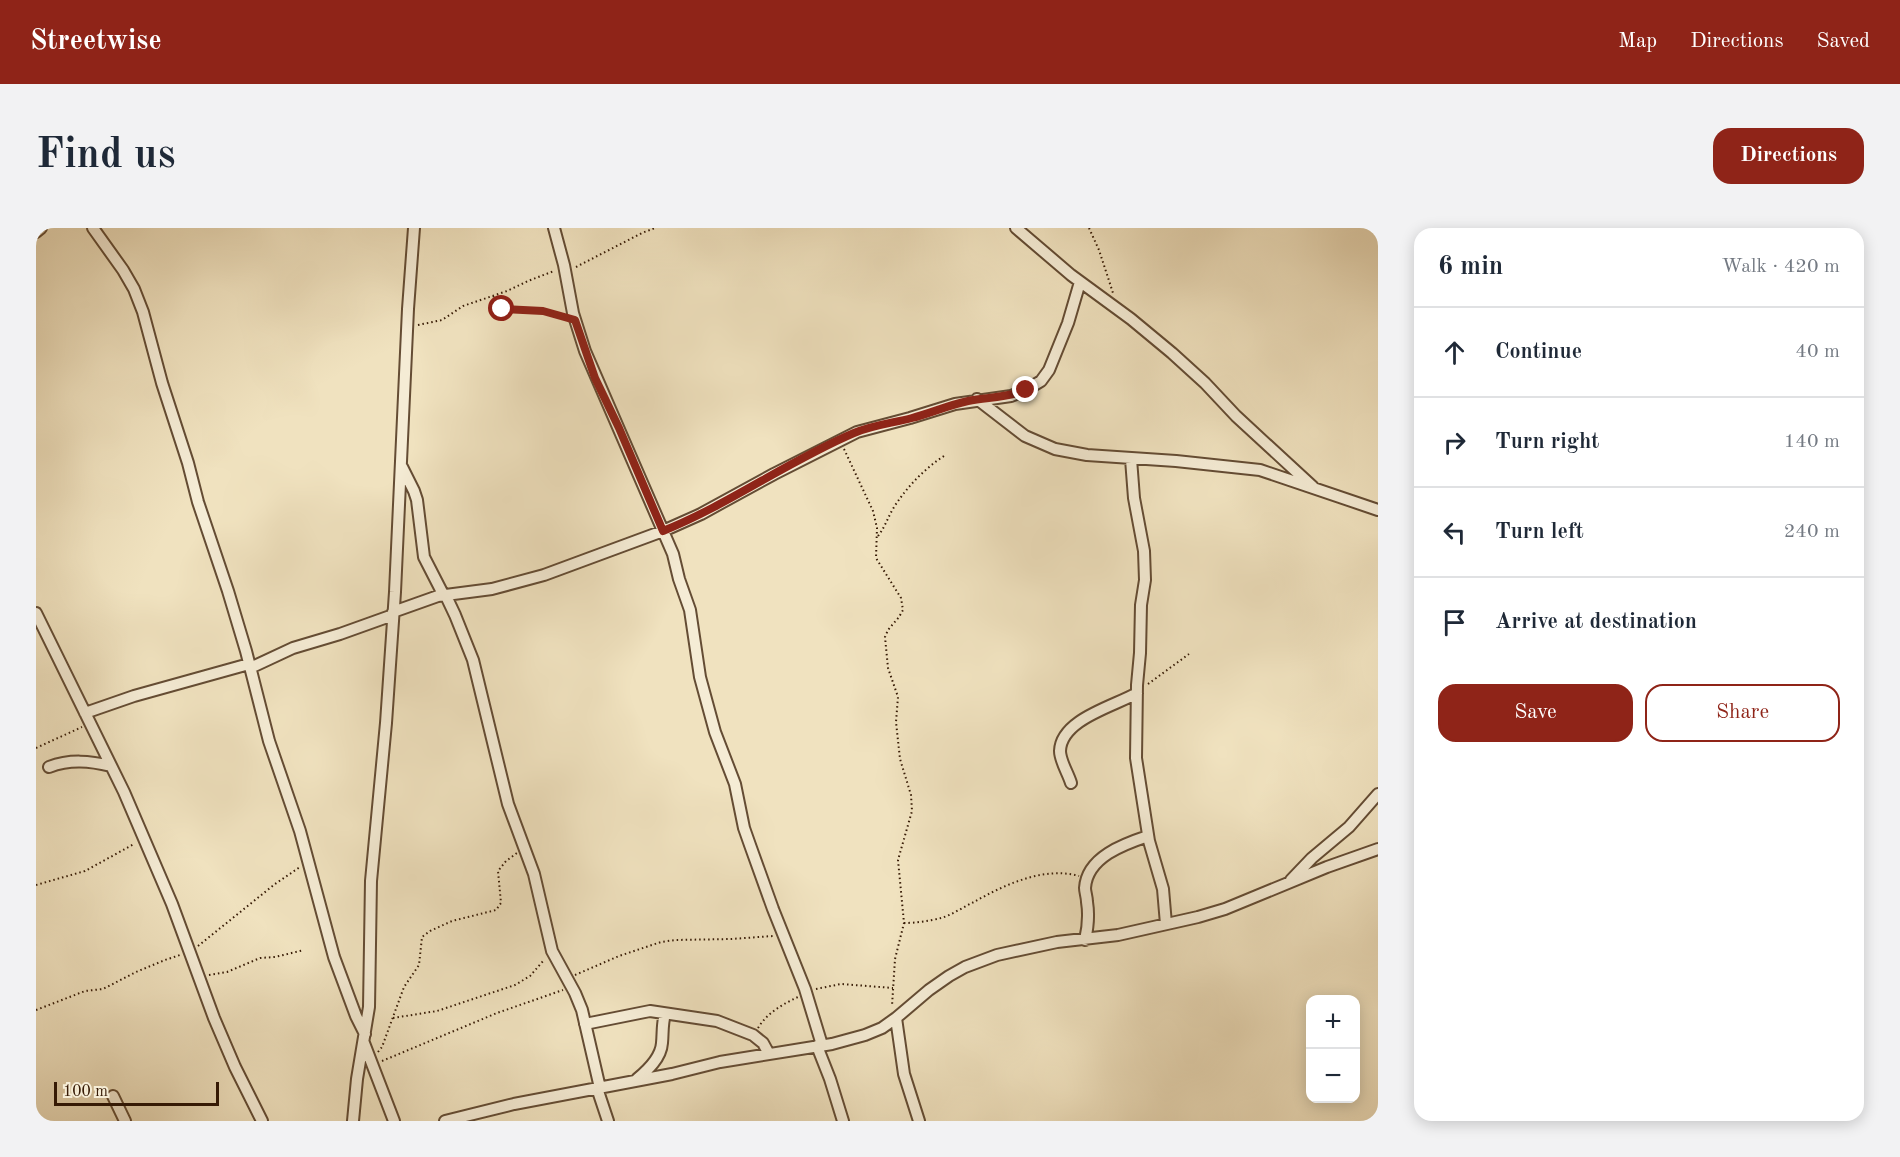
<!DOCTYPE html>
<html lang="en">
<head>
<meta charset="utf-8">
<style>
  body { margin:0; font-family:"Old Standard TT",serif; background:#f2f2f3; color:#1f2937 }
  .controls { position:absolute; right:18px; bottom:18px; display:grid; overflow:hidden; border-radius:12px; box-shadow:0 3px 15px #0003 }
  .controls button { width:54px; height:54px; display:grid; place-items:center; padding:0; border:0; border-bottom:2px solid #e0e1e3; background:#fff; color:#1f2937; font:30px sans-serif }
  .scale { position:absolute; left:18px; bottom:15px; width:165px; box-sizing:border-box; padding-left:6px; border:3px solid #361a05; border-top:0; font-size:16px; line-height:21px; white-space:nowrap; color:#361a05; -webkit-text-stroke:4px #f5ecd5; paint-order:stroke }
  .stop { position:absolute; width:18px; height:18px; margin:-14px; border:4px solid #8f2418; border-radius:50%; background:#fff }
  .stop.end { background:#8f2418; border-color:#fff; box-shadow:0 2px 6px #0008 }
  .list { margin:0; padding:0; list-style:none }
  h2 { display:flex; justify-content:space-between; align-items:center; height:78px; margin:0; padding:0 24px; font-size:26px }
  h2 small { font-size:20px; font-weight:400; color:#747a83 }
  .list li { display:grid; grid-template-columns:39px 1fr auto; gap:18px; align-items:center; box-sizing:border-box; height:90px; padding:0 24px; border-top:2px solid #e0e1e3 }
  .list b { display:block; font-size:22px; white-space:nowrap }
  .list em { font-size:20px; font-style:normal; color:#747a83 }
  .actions { display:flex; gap:12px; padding:18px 24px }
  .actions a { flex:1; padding:14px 0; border:2px solid #8f2418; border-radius:18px; text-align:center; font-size:21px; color:#8f2418 }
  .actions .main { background:#8f2418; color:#fff }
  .icon { flex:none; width:33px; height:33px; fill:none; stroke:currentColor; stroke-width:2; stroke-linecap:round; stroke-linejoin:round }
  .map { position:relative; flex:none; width:1342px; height:893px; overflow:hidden; border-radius:18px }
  header { display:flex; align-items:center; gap:36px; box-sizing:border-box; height:84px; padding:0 30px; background:#8f2418; color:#fff }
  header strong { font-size:28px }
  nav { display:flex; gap:33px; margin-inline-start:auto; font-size:21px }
  .intro { display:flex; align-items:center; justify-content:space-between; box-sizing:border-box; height:144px; padding:0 36px }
  h1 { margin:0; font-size:42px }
  .button { padding:15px 27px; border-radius:18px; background:#8f2418; color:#fff; font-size:21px; font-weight:700 }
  main { display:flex; gap:36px; padding:0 36px }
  aside { flex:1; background:#fff; border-radius:18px; box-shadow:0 3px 15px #0003 }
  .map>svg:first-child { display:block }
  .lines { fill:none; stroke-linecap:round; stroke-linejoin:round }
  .minor-casing { stroke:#644c34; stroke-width:14 }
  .path { stroke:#361a05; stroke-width:2; stroke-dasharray:1.5 3; stroke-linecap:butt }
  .minor { stroke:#f5ecd5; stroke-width:10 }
  .route { stroke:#8f2418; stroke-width:8 }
</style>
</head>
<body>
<header>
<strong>Streetwise</strong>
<nav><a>Map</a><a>Directions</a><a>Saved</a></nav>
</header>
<div class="intro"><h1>Find us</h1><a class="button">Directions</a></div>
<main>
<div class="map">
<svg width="1342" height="893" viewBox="0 0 1342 893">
  <rect width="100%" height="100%" fill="#f0e2bf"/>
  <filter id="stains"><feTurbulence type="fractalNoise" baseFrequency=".00333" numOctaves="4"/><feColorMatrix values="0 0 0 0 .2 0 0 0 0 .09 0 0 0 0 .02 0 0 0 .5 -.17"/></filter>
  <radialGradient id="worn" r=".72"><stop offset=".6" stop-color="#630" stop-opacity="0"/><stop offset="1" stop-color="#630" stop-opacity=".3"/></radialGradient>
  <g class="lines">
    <g class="minor-casing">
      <path id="minor" d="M57,0L87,42L98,61L107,84L126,155L152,235L162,274L192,363L210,423L233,513L264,603L298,729L320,788L329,806
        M518,0L528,37L537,85L549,123L637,326L643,351L654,382L664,449L679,504L699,556L708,600L714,617L737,681L769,761L786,817
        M980,0L1035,47L1095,91L1136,125L1169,155L1200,188L1277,259
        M0,4L5,0
        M941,171L989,208L1019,221L1051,227L1140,233L1224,242L1342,282
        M1095,231L1098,270L1108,323L1109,352L1105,377L1104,425L1101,457L1100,530L1113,613L1127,661L1130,696
        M366,239L378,263L381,272L388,329L408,368
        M410,368L419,387L437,432L472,576L498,646L516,723L539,765L546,782L564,860
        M357,384L402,368L456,361L508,347L627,303L665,286L738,246L821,204L874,190L919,176L975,168L990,162L1005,153L1013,142L1032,95L1044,54
        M0,385L88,564L136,676L178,790L199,839L226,893
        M214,440L257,420L304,406L357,387
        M49,485L98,468L213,436
        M13,539C34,531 54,533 75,538
        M1035,555C1032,545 1024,533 1024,523C1025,491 1079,478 1101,465
        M1255,652L1276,630L1313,599L1342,566
        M1049,712C1052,699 1053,686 1051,674C1051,669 1049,664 1049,660C1051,629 1088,616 1112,608
        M860,790L868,846L883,893
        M549,796L614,783L681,793L717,807L727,815L733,826
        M328,815L358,893
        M781,818L794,851L807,893
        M601,851C612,842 625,830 626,815C627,805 626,796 629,786
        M561,860L572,893
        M77,868L89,893
        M317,893L321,851L333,779L335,653L350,495L359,364L372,81L378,0
        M409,893L478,876L636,846L684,834L796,816L829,807L846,800L860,790L893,762L913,748L929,739L961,727L1021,714L1082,707L1162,689L1189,681L1291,639L1342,621"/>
    </g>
    <path class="path" d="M1053,0L1063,22L1077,65
      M540,39L606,5L619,0
      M457,68L467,81L507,83L528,89
      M382,97L406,92L427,78L471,63L492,53L518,43
      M808,221L837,283L841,300L840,330L865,370L867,382L863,389L852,402L849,409L852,440L862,469L860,494L864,531L875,567L876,583L862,632L868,695L859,731L856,778
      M842,308C849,299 852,289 858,279C871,259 888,241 908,228
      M1112,456L1153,426
      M0,520L46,499
      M0,657L49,643L98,616
      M868,695C879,695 894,693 905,690C916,687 927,679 938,674C968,657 1008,638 1043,648
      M162,718L239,656L264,639
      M173,747L191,744L224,730L239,729L268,722
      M539,747L583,728L625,714L639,712L695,711L737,708
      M780,761L805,756L857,760
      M0,782L49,763L67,761L100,744L129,732L144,727
      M357,790L401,783L479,757L494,748L508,732
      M722,800C731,785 747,776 762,769
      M342,824L346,819L368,759L383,737L386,709L394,703L416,693L460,682L465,675L462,643L470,633L481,625
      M346,833L461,785L527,762"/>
    <use href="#minor" class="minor"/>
  </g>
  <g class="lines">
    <path class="route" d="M466,81L507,83L539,92L559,150L583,200L627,303C694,276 752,233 818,205C837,197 857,195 876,190C895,185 913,177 932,173C952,169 971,170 990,162"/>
  </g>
  <rect width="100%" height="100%" filter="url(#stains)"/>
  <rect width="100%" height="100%" fill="url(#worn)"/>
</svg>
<div class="controls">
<button>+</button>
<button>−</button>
</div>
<div class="scale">100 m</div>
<div class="stop" style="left:466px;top:81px"></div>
<div class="stop end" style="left:990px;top:162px"></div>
</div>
<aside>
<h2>6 min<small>Walk · 420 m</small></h2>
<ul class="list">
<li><svg class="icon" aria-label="ahead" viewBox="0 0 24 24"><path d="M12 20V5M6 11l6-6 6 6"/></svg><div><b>Continue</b></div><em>40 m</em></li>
<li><svg class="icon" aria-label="right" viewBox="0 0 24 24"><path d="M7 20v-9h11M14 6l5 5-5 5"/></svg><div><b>Turn right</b></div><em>140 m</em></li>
<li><svg class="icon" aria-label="left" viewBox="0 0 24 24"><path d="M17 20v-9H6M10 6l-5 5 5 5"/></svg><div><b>Turn left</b></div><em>240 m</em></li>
<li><svg class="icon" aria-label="arrive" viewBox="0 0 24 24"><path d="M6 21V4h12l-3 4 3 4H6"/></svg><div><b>Arrive at destination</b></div></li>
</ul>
<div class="actions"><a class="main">Save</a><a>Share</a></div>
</aside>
</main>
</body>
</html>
